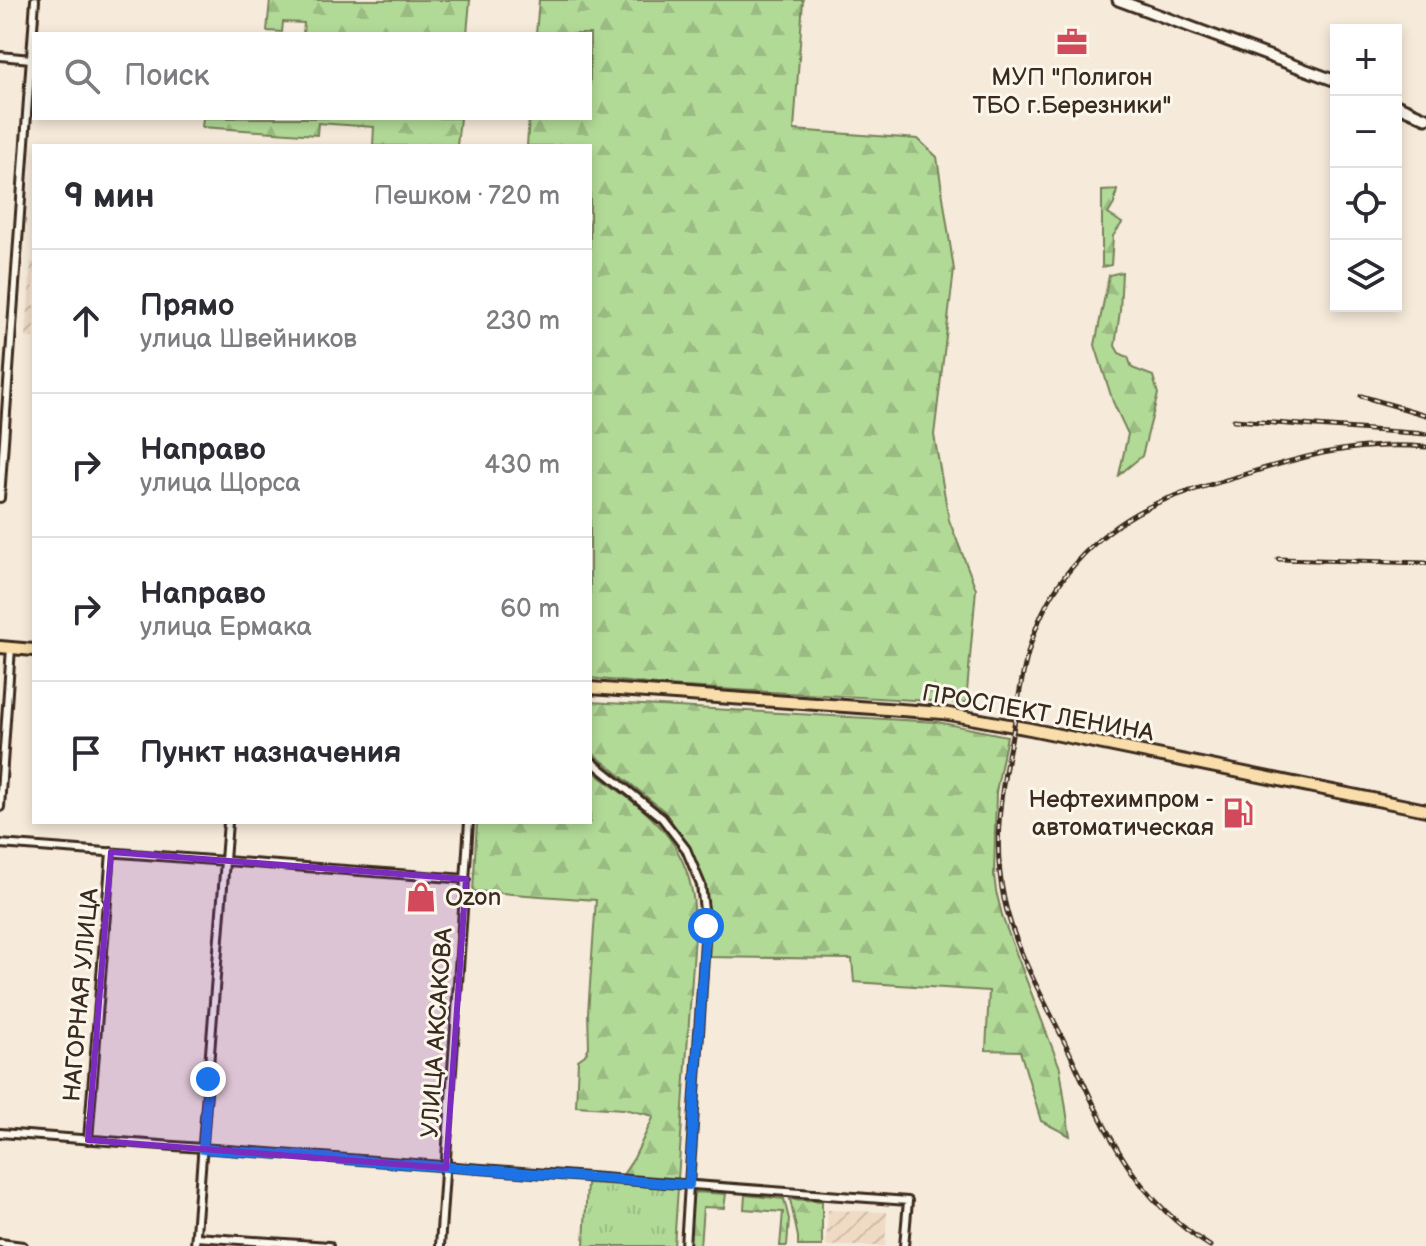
<!DOCTYPE html>
<html lang="ru">
<head>
<meta charset="utf-8">
<style>
  body { margin:0; font-family:"Balsamiq Sans",sans-serif; background:#f2f2f3; color:#2b2b33 }
  .controls { position:absolute; right:24px; top:24px; display:grid; overflow:hidden; border-radius:0px; box-shadow:0 4px 12px #0003 }
  .controls button { width:72px; height:72px; display:grid; place-items:center; padding:0; border:0; border-bottom:2px solid #e1e1e2; background:#fff; color:#2b2b33; font:40px sans-serif }
  .stop { position:absolute; width:24px; height:24px; margin:-18px; border:6px solid #1a73e8; border-radius:50%; background:#fff }
  .stop.end { background:#1a73e8; border-color:#fff; box-shadow:0 2px 8px #0008 }
  .list { margin:0; padding:0; list-style:none }
  h2 { display:flex; justify-content:space-between; align-items:center; height:104px; margin:0; padding:0 32px; font-size:34px }
  h2 small { font-size:26px; font-weight:400; color:#7c7c81 }
  .list li { display:grid; grid-template-columns:52px 1fr auto; gap:24px; align-items:center; box-sizing:border-box; height:144px; padding:0 32px; border-top:2px solid #e1e1e2 }
  .list b { display:block; font-size:30px; white-space:nowrap }
  .list p { margin:0; font-size:26px; white-space:nowrap; color:#7c7c81 }
  .list em { font-size:26px; font-style:normal; color:#7c7c81 }
  .icon { flex:none; width:44px; height:44px; fill:none; stroke:currentColor; stroke-width:2; stroke-linecap:round; stroke-linejoin:round }
  .map { position:relative; flex:none; width:1426px; height:1246px; overflow:hidden }
  .search { position:absolute; background:#fff; box-shadow:0 4px 12px #0003; left:32px; top:32px; width:560px; height:88px; display:flex; align-items:center; gap:20px; box-sizing:border-box; padding:0 28px; border-radius:0px; color:#7c7c81; font-size:30px }
  .panel { position:absolute; background:#fff; box-shadow:0 4px 12px #0003; left:32px; top:144px; width:560px; height:680px; border-radius:0px }
  .map>svg:first-child { display:block }
  .industrial { fill:url(#industrial-furrows) }
  .forest { fill:url(#forest-firs); stroke:#76825a; stroke-width:2 }
  .park { fill:url(#park-tufts); stroke:#76825a; stroke-width:2 }
  .lines { fill:none; stroke-linecap:round; stroke-linejoin:round }
  .street-casing { stroke:#3b2a1e; stroke-width:12 }
  .secondary-casing { stroke:#3b2a1e; stroke-width:15 }
  .primary-casing { stroke:#3b2a1e; stroke-width:16 }
  .street { stroke:#fbf7ec; stroke-width:6 }
  .secondary { stroke:#fbf7ec; stroke-width:9 }
  .primary { stroke:#f9deab; stroke-width:10 }
  .rail-casing { stroke:#3b2a1e; stroke-width:5 }
  .rail { stroke:#fbf7ec; stroke-width:2; stroke-dasharray:6; stroke-linecap:butt }
  .route { stroke:#1a73e8; stroke-width:10 }
  .marked { fill:#7b2cbf; fill-opacity:0.2; stroke:#7b2cbf; stroke-width:6; stroke-linejoin:round }
  .labels { text-anchor:middle; dominant-baseline:central; stroke-width:6; stroke-linejoin:round; paint-order:stroke }
  .poi-label { font-size:24px; fill:#3b2a1e; stroke:#fbf7ec }
  .street-label { font-size:24px; fill:#3b2a1e; stroke:#fbf7ec }
</style>
</head>
<body>
<div class="map">
<svg width="1426" height="1246" viewBox="0 0 1426 1246">
  <defs>
    <pattern id="industrial-furrows" width="10" height="10" patternUnits="userSpaceOnUse" patternTransform="scale(2)"><rect width="10" height="10" fill="#efdac4"/><path d="M-1 1l2-2M0 10L10 0M9 11l2-2" fill="none" stroke="#cebba8"/></pattern>
    <pattern id="forest-firs" width="22" height="20" patternUnits="userSpaceOnUse" patternTransform="scale(2)"><rect width="22" height="20" fill="#b2da97"/><path d="M5 1l3.5 6h-7zM16 11l3.5 6h-7z" fill="#9abb82"/></pattern>
    <pattern id="park-tufts" width="24" height="20" patternUnits="userSpaceOnUse" patternTransform="scale(2)"><rect width="24" height="20" fill="#b2da97"/><path d="M3 7l-1-3M5 7V3M7 7l1-3M15 17l-1-3M17 17v-4M19 17l1-3" fill="none" stroke="#9abb82"/></pattern>
  </defs>
  <rect width="100%" height="100%" fill="#f6eada"/>
  <filter id="ink" filterUnits="userSpaceOnUse"><feTurbulence type="fractalNoise" baseFrequency=".0125" numOctaves="2"/><feDisplacementMap in="SourceGraphic" scale="16" xChannelSelector="R" yChannelSelector="G"/><feConvolveMatrix kernelMatrix="1 2 1 2 8 2 1 2 1" color-interpolation-filters="sRGB"/></filter>
  <g filter="url(#ink)">
    <path class="industrial" d="M31,262H34V338H26Z
      M828,1210L887,1212L885,1246H826Z"/>
    <path class="forest" d="M270,0H470L467,34H303L304,23L283,22L282,32L267,31Z
      M539,0H803L794,130L918,139L937,157L954,270L934,435L949,520L976,589L966,703L667,686L590,678V146H527L529,118H590V34H536Z
      M203,118H460L457,146H373L374,127L318,123L317,135L202,127Z
      M1117,190L1114,204L1108,214L1122,223L1113,236L1111,265L1102,267V191Z
      M1122,272L1120,311L1115,346L1119,353L1128,357L1132,368L1153,376L1158,394L1142,456L1119,475L1128,434L1113,402L1095,345L1109,275Z
      M590,702L937,722L1007,736L996,792L994,875L996,891L1003,919L1060,1068L1070,1136L1041,1121L1020,1051L986,1050L989,991L854,982L852,959L708,957L709,909L699,868L683,838L664,811L590,751Z
      M590,769C639,807 682,830 693,897C695,909 694,922 695,935L678,1179L622,1176L634,1158L654,1116L624,1109L576,1106L578,1060L585,1055L589,1047L588,1013L596,900L473,891L477,822H590Z
      M693,1192L726,1194L724,1208L703,1207L700,1246H689Z
      M745,1195L784,1199L789,1219L787,1246H780L783,1212L744,1209Z
      M790,1199L822,1201V1246H798V1237Z"/>
    <path class="park" d="M587,1183L678,1188L674,1246H584Z"/>
    <g class="lines">
      <g class="street-casing">
        <path id="street" d="M0,56L31,59
          M0,498L35,0
          M590,760L662,818L686,849L701,885L706,926L685,1246
          M0,807L11,648
          M0,844L466,879
          M0,1133L908,1201L904,1246
          M88,1140L111,852
          M196,1237L329,1246
          M0,1243L23,1246
          M195,1246L228,822
          M440,1246L469,822"/>
      </g>
      <g class="secondary-casing">
        <path id="secondary" d="M1118,0L1336,81
          M1396,105L1426,118"/>
      </g>
      <g class="primary-casing">
        <path id="primary" d="M0,647L34,650
          M590,688L943,713L1030,729L1426,810"/>
      </g>
      <use href="#street" class="street"/>
      <use href="#secondary" class="secondary"/>
      <use href="#primary" class="primary"/>
      <g class="rail-casing">
        <path id="rail" d="M1361,396L1426,415
          M1234,420L1426,434
          M1278,559L1426,563
          M1210,1246C1132,1197 1105,1129 1068,1049C1045,1001 1015,951 1004,899C992,843 1001,787 1013,731C1019,698 1023,663 1035,631C1055,575 1102,527 1157,503C1183,492 1210,485 1237,477C1303,456 1355,441 1426,447"/>
      </g>
      <use href="#rail" class="rail"/>
    </g>
  </g>
  <g class="lines" filter="url(#ink)">
    <path class="route" d="M208,1079L203,1149L689,1185L706,926"/>
  </g>
  <path class="marked" d="M111,852L466,879L446,1168L88,1140Z"/>
  <defs>
    <g id="office-bare" transform="scale(2.4)"><path d="M-6-3h4V-5.5h4V-3h4V5H-6ZM-1-4.5V-3h2v-1.5ZM-6 0V1H6V0Z" fill="#d1495b" stroke="#fbf7ec" stroke-width="2.5" paint-order="stroke"/></g>
    <g id="fuel-bare" transform="scale(2.4)"><path d="M-5.5-6h7V0h2V4h1.3V-2.5L3-4.5l.8-.8L6-3V5H2.5V1h-1V6h-7ZM-4.2-4.7v3.2H.2V-4.7Z" fill="#d1495b" stroke="#fbf7ec" stroke-width="2.5" paint-order="stroke"/></g>
    <g id="shop-bare" transform="scale(2.4)"><path d="M-5-2.5h2.3a2.7 3.5 0 0 1 5.4 0H5L5.5 6h-11ZM-1.5-2.5h3a1.5 2.3 0 0 0-3 0Z" fill="#d1495b" stroke="#fbf7ec" stroke-width="2.5" paint-order="stroke"/></g>
  </defs>
  <g fill-rule="evenodd">
    <use href="#office-bare" x="1072" y="42"/>
    <use href="#fuel-bare" x="1238" y="813"/>
    <use href="#shop-bare" x="421" y="897"/>
  </g>
  <g class="labels">
    <g class="poi-label">
      <text x="1072" y="77">МУП "Полигон<tspan x="1072" dy="28">ТБО г.Березники"</tspan></text>
      <text x="1214" y="799" text-anchor="end">Нефтехимпром -<tspan x="1214" dy="28">автоматическая</tspan></text>
      <text x="445" y="897" text-anchor="start">Ozon</text>
    </g>
    <g class="street-label">
      <text transform="translate(1038 713) rotate(10)">ПРОСПЕКТ ЛЕНИНА</text>
      <text transform="translate(81 995) rotate(-85)">НАГОРНАЯ УЛИЦА</text>
      <text transform="translate(437 1033) rotate(-86)">УЛИЦА АКСАКОВА</text>
    </g>
  </g>
</svg>
<div class="controls">
<button>+</button>
<button>−</button>
<button><svg class="icon" aria-label="locate" viewBox="0 0 24 24"><circle cx="12" cy="12" r="6"/><path d="M12 2v4M12 18v4M2 12h4M18 12h4"/></svg></button>
<button><svg class="icon" aria-label="layers" viewBox="0 0 24 24"><path d="M12 4l9 5-9 5-9-5zM3 14l9 5 9-5"/></svg></button>
</div>
<div class="stop" style="left:706px;top:926px"></div>
<div class="stop end" style="left:208px;top:1079px"></div>
<div class="search"><svg class="icon" aria-label="search" viewBox="0 0 24 24"><circle cx="10" cy="10" r="6"/><path d="M15 15l6 6"/></svg>Поиск</div>
<section class="panel">
<h2>9 мин<small>Пешком · 720 m</small></h2>
<ul class="list">
<li><svg class="icon" aria-label="ahead" viewBox="0 0 24 24"><path d="M12 20V5M6 11l6-6 6 6"/></svg><div><b>Прямо</b><p>улица Швейников</p></div><em>230 m</em></li>
<li><svg class="icon" aria-label="right" viewBox="0 0 24 24"><path d="M7 20v-9h11M14 6l5 5-5 5"/></svg><div><b>Направо</b><p>улица Щорса</p></div><em>430 m</em></li>
<li><svg class="icon" aria-label="right" viewBox="0 0 24 24"><path d="M7 20v-9h11M14 6l5 5-5 5"/></svg><div><b>Направо</b><p>улица Ермака</p></div><em>60 m</em></li>
<li><svg class="icon" aria-label="arrive" viewBox="0 0 24 24"><path d="M6 21V4h12l-3 4 3 4H6"/></svg><div><b>Пункт назначения</b></div></li>
</ul>
</section>
</div>
</body>
</html>
